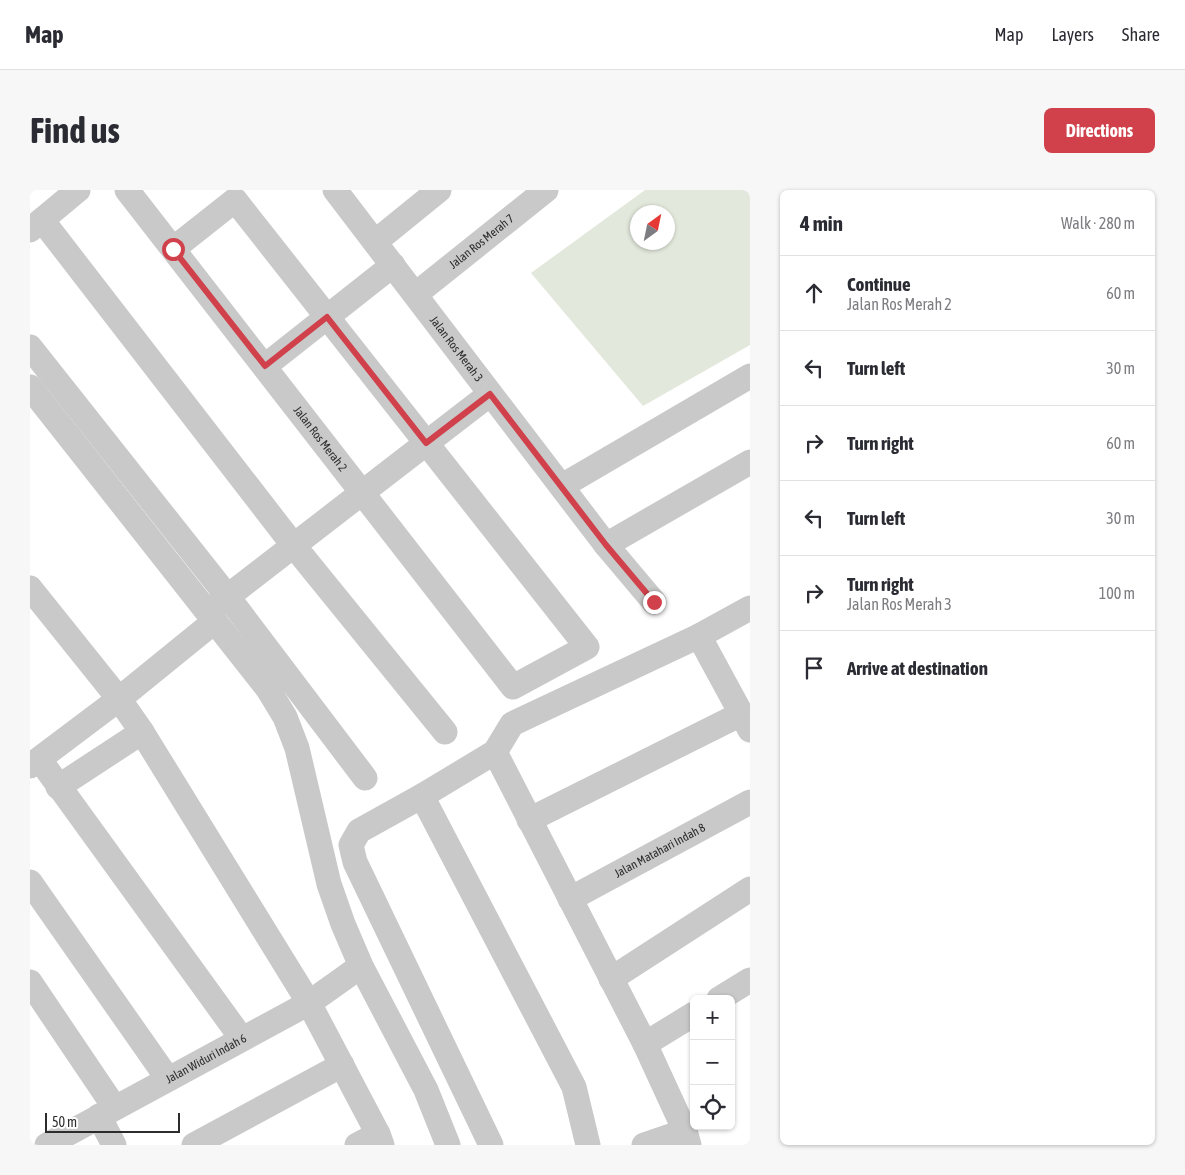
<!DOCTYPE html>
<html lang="en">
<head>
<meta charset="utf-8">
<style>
  body { margin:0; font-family:"Asap Condensed",sans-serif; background:#f7f7f7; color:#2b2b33 }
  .controls { position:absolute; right:15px; bottom:15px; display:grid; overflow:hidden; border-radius:8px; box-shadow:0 1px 4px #0004 }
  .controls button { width:45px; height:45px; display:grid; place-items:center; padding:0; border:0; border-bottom:1px solid #e1e1e2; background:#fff; color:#2b2b33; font:25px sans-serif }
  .compass { position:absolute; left:600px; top:15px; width:45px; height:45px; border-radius:50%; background:#fff; box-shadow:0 1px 4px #0004; rotate:33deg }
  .scale { position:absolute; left:15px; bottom:12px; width:135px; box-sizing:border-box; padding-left:5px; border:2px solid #2c2c2c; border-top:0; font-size:14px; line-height:18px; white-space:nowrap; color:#2c2c2c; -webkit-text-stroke:4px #fff; paint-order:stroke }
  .stop { position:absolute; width:15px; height:15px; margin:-11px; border:4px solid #d0414b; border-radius:50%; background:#fff }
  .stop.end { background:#d0414b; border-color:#fff; box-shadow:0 1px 5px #0008 }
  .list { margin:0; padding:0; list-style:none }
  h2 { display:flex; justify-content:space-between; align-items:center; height:65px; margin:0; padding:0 20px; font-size:21px }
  h2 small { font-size:16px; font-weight:400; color:#7c7c81 }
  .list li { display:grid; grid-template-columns:32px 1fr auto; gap:15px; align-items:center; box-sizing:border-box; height:75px; padding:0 20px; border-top:1px solid #e1e1e2 }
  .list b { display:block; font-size:19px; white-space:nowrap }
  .list p { margin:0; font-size:16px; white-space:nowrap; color:#7c7c81 }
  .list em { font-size:16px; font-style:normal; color:#7c7c81 }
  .icon { flex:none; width:28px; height:28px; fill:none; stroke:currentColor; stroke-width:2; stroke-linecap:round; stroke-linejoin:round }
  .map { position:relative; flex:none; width:720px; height:955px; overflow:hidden; border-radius:8px }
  header { display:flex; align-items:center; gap:30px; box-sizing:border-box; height:70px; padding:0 25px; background:#fff; border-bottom:1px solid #e1e1e2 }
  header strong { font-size:24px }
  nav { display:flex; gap:28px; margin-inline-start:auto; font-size:18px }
  .intro { display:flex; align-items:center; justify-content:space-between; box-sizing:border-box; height:120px; padding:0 30px }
  h1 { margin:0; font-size:35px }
  .button { padding:12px 22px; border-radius:8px; background:#d0414b; color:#fff; font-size:18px; font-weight:700 }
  main { display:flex; gap:30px; padding:0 30px }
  aside { flex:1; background:#fff; border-radius:8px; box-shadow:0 1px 4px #0004 }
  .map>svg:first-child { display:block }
  .green { fill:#e2e8db; fill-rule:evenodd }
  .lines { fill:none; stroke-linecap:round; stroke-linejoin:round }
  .minor { stroke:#c9c9c9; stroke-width:25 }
  .route { stroke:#d0414b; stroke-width:6 }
  .labels { text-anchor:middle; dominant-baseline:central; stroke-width:5; stroke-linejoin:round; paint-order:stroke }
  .street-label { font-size:12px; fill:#2c2c2c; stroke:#fff }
</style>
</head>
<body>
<header>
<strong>Map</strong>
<nav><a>Map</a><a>Layers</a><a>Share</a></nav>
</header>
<div class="intro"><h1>Find us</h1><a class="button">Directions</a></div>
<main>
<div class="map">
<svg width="720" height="955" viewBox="0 0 720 955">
  <rect width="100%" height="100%" fill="#fff"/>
  <path class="green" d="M615,0H720V155L613,216L501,83ZM608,22H638V52H608Z"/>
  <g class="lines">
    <g class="minor">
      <path id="s1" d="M97,0L483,497L557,457L205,10L143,59"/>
      <path id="s2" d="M305,0L576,355L624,412"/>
      <path d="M12,30L264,356L415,542"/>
      <path d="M0,40L48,0"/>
      <path d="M345,52L409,0"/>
      <path id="s3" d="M386,104L516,0"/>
      <path d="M0,157L198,407L335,588"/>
      <path d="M235,176L363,75"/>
      <path d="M0,197L238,499L255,527L267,558L299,694L313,734L331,776L396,900L418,955"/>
      <path d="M532,296L720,186"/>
      <path d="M576,355L720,272"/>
      <path d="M0,398L89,509L112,542L279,813L348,944L352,955"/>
      <path d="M184,417L460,204"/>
      <path d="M669,446L720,540"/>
      <path d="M465,562L615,854L655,941L659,955"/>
      <path d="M10,570L212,849"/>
      <path d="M0,576L89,509L185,431"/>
      <path d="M28,597L112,542"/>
      <path d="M392,606L544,897L558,955"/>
      <path d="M499,630L711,524"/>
      <path d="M0,692L138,889"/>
      <path id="s4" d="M540,709L720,612"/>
      <path d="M581,789L720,699"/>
      <path d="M0,792L85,918"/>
      <path d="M689,809L720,790"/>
      <path d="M615,854L664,824"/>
      <path d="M69,926L84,955"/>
      <path id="s5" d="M17,955L279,813L331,776"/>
      <path d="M164,955L312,875"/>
      <path d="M327,955L348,944"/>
      <path d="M461,955L325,672L321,655L329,641L392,606L465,562L482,534L669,446L720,418"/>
      <path d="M614,955L655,941"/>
    </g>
  </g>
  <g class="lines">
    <path class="route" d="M143,59L235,176L297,127L396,253L460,204L576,355L624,412"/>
  </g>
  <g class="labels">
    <g class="street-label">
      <text stroke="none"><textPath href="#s3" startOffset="84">Jalan Ros Merah 7</textPath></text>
      <text stroke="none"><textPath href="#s2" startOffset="200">Jalan Ros Merah 3</textPath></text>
      <text stroke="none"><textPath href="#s1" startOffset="315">Jalan Ros Merah 2</textPath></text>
      <text stroke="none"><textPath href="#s4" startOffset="102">Jalan Matahari Indah 8</textPath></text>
      <text stroke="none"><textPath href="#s5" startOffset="181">Jalan Widuri Indah 6</textPath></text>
    </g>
  </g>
</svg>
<div class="controls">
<button>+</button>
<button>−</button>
<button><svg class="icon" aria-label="locate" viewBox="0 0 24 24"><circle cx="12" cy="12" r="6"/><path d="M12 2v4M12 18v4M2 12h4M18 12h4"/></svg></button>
</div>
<svg class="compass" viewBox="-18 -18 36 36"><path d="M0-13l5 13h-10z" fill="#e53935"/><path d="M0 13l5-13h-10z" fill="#7c7c81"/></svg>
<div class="scale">50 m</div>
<div class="stop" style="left:143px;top:59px"></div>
<div class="stop end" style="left:624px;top:412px"></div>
</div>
<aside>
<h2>4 min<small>Walk · 280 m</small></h2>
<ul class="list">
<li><svg class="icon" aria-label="ahead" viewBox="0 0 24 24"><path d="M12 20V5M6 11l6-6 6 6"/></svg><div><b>Continue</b><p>Jalan Ros Merah 2</p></div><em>60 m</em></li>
<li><svg class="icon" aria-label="left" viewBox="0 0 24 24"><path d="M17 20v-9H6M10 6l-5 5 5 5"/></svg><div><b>Turn left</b></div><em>30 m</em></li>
<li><svg class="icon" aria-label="right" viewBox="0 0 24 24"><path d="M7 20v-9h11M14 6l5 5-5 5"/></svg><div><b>Turn right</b></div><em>60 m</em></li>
<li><svg class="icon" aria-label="left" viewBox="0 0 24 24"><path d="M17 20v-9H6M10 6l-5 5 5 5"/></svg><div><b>Turn left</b></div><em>30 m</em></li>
<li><svg class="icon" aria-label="right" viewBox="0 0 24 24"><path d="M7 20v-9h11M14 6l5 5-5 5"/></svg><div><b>Turn right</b><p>Jalan Ros Merah 3</p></div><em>100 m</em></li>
<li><svg class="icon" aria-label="arrive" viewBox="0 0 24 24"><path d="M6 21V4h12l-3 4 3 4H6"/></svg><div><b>Arrive at destination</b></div></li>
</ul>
</aside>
</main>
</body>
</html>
